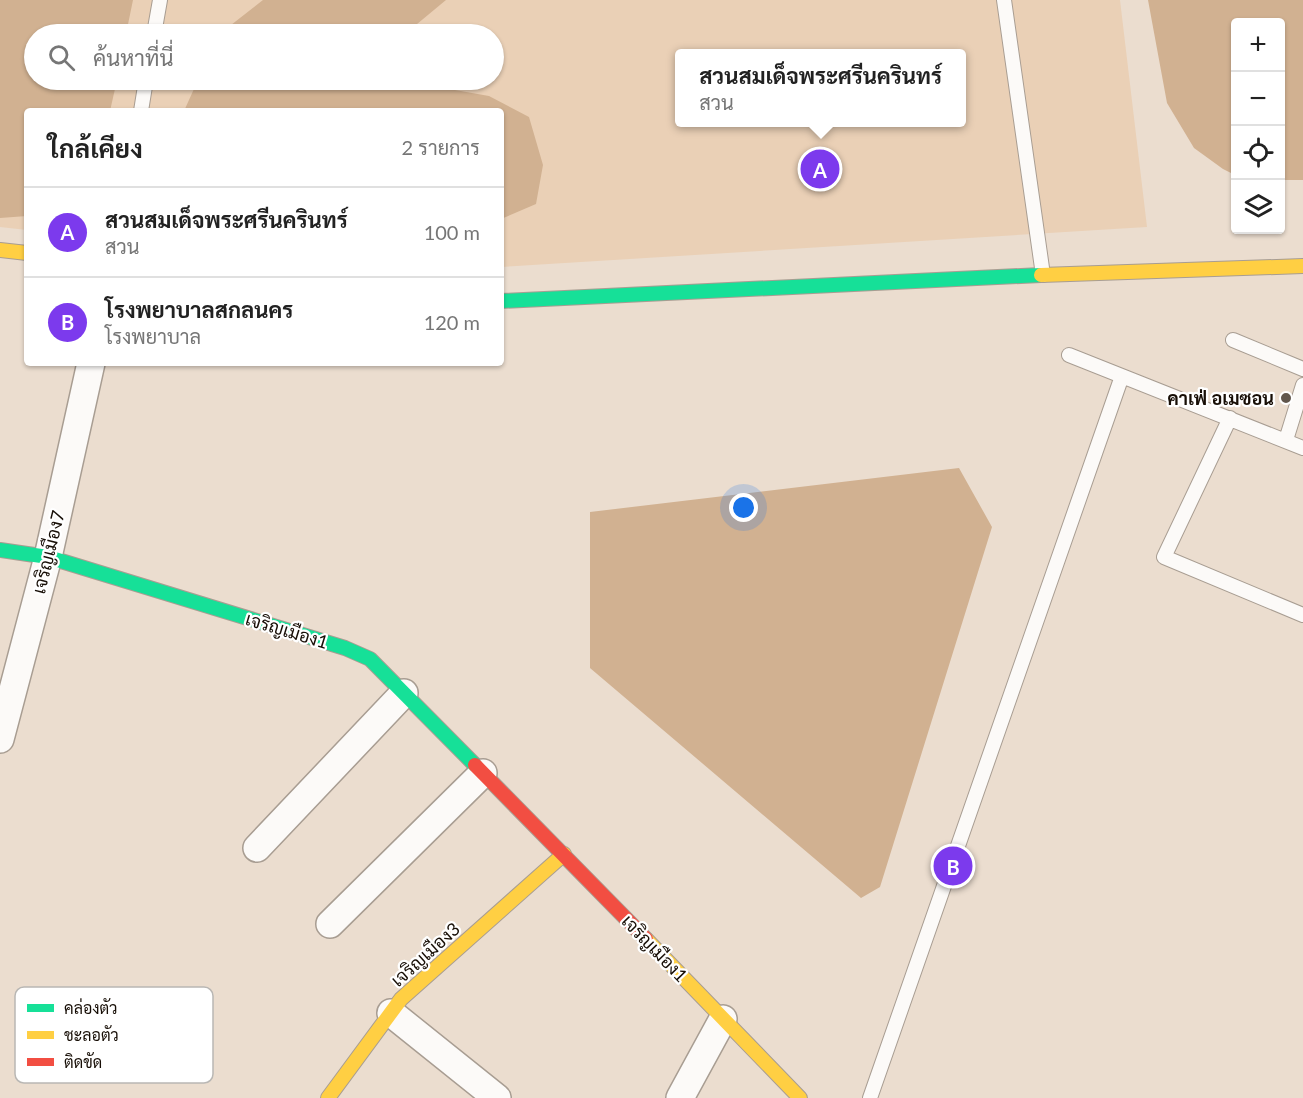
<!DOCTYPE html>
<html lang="th">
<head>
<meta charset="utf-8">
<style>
  body { margin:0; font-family:Lato,Sarabun,sans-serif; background:#f2f2f2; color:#222 }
  .controls { position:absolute; right:18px; top:18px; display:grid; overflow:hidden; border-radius:6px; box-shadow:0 2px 4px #0004 }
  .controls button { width:54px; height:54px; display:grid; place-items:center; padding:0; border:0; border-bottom:2px solid #e0e0e0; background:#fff; color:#222; font:30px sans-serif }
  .you { position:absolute; left:744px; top:508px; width:21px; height:21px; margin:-15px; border:4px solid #fff; border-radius:50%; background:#1a73e8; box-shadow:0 0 0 9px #1a73e833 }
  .badge { display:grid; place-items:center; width:39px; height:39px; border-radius:50%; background:#7c3aed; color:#fff; font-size:20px; font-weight:700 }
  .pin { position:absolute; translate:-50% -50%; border:3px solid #fff; box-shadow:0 2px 6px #0006 }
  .popup { position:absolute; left:675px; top:49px; width:291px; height:78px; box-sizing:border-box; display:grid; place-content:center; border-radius:6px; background:#fff; filter:drop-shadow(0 2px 4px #0005); font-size:20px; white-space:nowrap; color:#767676 }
  .popup b { font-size:22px; color:#222 }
  .popup::after { content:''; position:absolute; left:50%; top:100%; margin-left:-12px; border:12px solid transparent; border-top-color:#fff }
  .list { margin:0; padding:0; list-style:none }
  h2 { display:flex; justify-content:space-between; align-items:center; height:78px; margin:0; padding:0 24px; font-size:26px }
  h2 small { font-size:20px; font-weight:400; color:#767676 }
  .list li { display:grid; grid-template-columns:39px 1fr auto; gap:18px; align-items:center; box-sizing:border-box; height:90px; padding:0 24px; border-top:2px solid #e0e0e0 }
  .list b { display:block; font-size:22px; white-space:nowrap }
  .list p { margin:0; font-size:20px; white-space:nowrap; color:#767676 }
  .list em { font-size:20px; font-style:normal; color:#767676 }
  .icon { flex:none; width:33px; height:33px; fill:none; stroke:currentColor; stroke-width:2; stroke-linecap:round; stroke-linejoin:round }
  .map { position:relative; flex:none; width:1303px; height:1098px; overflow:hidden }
  .search { position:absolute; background:#fff; box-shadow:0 2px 4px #0004; left:24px; top:24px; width:480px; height:66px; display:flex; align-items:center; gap:15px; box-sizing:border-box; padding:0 21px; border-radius:33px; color:#767676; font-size:22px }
  .panel { position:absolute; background:#fff; box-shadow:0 2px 4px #0004; left:24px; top:108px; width:480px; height:258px; border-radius:6px }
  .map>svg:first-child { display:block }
  .green { fill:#ead0b6; fill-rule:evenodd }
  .water { fill:#d1b191 }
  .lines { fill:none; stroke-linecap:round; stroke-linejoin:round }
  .lane-casing { stroke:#a89d92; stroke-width:16 }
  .street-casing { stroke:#a89d92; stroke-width:30 }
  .fast-casing { stroke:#a89d92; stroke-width:16 }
  .slow-casing { stroke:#a89d92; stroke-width:16 }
  .jam-casing { stroke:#a89d92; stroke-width:16 }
  .lane { stroke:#fcfaf8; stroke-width:14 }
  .street { stroke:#fcfaf8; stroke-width:27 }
  .fast { stroke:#16e098; stroke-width:14 }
  .slow { stroke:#ffcf43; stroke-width:14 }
  .jam { stroke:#f24e42; stroke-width:14 }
  .poi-dot { fill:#61564c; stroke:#fff; stroke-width:2 }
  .labels { text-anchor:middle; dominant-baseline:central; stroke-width:4.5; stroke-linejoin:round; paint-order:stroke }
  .poi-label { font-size:18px; font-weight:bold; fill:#170e06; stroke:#fff; text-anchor:end }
  .street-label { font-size:18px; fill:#170e06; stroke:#fff }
  .key { fill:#fff; stroke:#b9b7b4; stroke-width:1.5 }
  .key-label { font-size:16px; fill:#170e06 }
</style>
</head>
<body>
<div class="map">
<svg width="1303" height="1098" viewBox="0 0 1303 1098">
  <rect width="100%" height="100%" fill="#ebddcf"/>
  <path class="green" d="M0,0H1120L1147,227L501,267V111H27V230L0,227ZM34,34H494V80H34ZM679,54H961V122H679Z"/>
  <path class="water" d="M0,0H133L126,34H34V80H117L110,111H27V216L0,218Z
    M263,0H446L405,34H225L231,25Z
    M1148,0H1303V180H1281L1280,22H1236L1235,175L1223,169L1194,148L1167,103Z
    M198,80H415L421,84L489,96L529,117L543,165L536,204L501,219V111H184Z
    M959,468L992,527L880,887L861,898L590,668V512Z"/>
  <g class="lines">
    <g class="lane-casing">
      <path id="lane" d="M1004,0L1043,275
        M154,34L160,0
        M141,111L146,80
        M1233,340L1303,369
        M1069,355L1303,448
        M1230,418L1164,557L1303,615
        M1286,440L1303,385
        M870,1098L1122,376"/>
    </g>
    <g class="street-casing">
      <path id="street" d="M0,739L48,557L91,363
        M257,848L404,693
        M330,924L483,773
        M391,1013L497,1098
        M680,1098L723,1019"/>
    </g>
    <g class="fast-casing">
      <path id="fast" d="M501,301L1041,275
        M0,550L48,557L345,648L370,659L475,765"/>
    </g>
    <g class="slow-casing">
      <path id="slow" d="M0,250L27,253
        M1041,275L1303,266
        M646,939L800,1098
        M328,1098L401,999L564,854"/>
    </g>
    <g class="jam-casing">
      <path id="jam" d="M475,765L646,939"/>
    </g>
    <use href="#lane" class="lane"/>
    <use href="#street" class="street"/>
    <use href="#fast" class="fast"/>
    <use href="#slow" class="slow"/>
    <use href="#jam" class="jam"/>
  </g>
  <circle class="poi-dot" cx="1286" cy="398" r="6"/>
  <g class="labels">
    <g class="poi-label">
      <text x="1274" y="398">คาเฟ่ อเมซอน</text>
    </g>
    <g class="street-label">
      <text transform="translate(48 552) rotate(-76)">เจริญเมือง7</text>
      <text transform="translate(287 630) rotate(17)">เจริญเมือง1</text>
      <text transform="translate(655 948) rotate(46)">เจริญเมือง1</text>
      <text transform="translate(425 954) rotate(-42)">เจริญเมือง3</text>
    </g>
  </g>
  <rect x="15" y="987" width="198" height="96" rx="9" class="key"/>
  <rect x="27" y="1004" width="27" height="8" fill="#16e098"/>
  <rect x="27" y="1031" width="27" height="8" fill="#ffcf43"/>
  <rect x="27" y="1058" width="27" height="8" fill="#f24e42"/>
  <g class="key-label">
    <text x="64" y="1014">คล่องตัว</text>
    <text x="64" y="1041">ชะลอตัว</text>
    <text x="64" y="1068">ติดขัด</text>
  </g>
</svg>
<div class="controls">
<button>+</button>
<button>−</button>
<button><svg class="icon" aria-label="locate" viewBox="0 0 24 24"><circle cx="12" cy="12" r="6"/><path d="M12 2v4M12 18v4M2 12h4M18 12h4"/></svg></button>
<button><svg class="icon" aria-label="layers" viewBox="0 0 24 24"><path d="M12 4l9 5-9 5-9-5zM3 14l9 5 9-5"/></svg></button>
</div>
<div class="you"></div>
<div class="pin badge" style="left:820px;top:169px">A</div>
<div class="popup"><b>สวนสมเด็จพระศรีนครินทร์</b>สวน</div>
<div class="pin badge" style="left:953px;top:866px">B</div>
<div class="search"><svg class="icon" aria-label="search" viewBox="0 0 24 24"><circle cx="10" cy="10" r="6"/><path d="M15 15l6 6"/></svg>ค้นหาที่นี่</div>
<section class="panel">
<h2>ใกล้เคียง<small>2 รายการ</small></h2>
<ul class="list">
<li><span class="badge">A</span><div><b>สวนสมเด็จพระศรีนครินทร์</b><p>สวน</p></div><em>100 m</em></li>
<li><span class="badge">B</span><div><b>โรงพยาบาลสกลนคร</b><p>โรงพยาบาล</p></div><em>120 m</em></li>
</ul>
</section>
</div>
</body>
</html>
